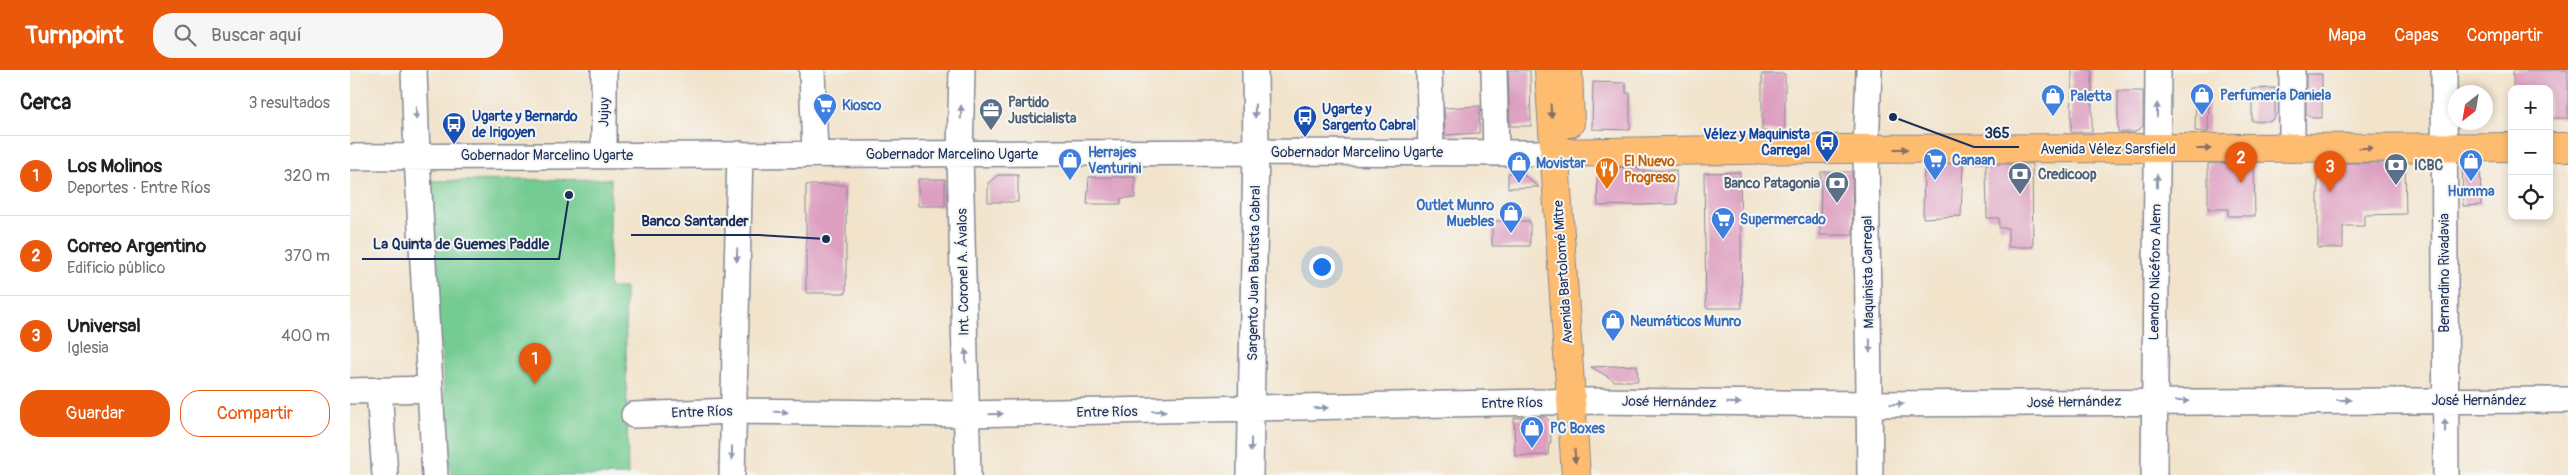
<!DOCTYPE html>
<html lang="es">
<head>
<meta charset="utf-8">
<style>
  body { margin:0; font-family:Pangolin,sans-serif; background:#f6f6f6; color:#222 }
  .controls { position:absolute; right:15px; top:15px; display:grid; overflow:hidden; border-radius:10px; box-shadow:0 2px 8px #0003 }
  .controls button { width:45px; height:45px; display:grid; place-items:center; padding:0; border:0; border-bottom:1px solid #e0e0e0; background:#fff; color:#222; font:25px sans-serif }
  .compass { position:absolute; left:2098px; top:15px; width:45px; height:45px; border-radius:50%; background:#fff; box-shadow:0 2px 8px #0003; rotate:211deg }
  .you { position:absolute; left:971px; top:196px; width:18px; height:18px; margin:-12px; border:4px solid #fff; border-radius:50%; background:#1a73e8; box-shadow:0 0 0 8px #1a73e833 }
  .badge { display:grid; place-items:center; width:32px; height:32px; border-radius:50%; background:#ea580c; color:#fff; font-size:16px; font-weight:700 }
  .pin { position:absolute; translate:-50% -41px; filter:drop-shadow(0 1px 2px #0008) }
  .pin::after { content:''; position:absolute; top:26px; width:18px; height:15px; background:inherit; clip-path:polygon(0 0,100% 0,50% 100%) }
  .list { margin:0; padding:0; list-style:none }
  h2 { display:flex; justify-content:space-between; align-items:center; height:65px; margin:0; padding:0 20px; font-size:21px }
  h2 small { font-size:16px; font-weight:400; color:#767676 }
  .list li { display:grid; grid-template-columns:32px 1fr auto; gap:15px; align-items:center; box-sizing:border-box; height:80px; padding:0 20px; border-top:1px solid #e0e0e0 }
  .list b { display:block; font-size:19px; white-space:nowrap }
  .list p { margin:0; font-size:16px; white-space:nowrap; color:#767676 }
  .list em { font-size:16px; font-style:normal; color:#767676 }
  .actions { display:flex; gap:10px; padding:15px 20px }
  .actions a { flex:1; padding:11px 0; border:1px solid #ea580c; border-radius:20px; text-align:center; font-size:18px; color:#ea580c }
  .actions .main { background:#ea580c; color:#fff }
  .icon { flex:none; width:28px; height:28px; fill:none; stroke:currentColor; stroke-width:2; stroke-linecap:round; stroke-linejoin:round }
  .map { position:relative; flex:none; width:2218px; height:405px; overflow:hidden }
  header { display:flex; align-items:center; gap:30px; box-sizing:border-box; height:70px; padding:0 25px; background:#ea580c; color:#fff }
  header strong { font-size:24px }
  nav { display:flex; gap:28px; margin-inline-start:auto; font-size:18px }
  .search { width:350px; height:45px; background:#f6f6f6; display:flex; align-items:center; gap:12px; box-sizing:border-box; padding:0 18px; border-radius:20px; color:#767676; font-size:19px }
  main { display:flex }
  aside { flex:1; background:#fff }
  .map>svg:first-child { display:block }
  .pitch { fill:#75cc92; stroke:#487e78 }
  .building { fill:#dd9ec0 }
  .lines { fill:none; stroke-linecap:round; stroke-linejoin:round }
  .minor-casing { stroke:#868994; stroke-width:28 }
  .major-casing { stroke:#868994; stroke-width:30 }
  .minor { stroke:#fff; stroke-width:25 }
  .major { stroke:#febc70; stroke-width:28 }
  .oneway { fill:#8d97ae }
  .oneway2 { fill:#816e66 }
  .labels { text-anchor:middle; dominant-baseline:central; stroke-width:4; stroke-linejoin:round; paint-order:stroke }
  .shop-label { font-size:14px; font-weight:bold; fill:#366cbe; stroke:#f6f6f2; text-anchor:start }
  .service-label { font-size:14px; font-weight:bold; fill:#4e5e75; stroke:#f6f6f2; text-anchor:start }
  .transit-label { font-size:14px; font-weight:bold; fill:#164399; stroke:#f6f6f2; text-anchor:start }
  .street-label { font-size:14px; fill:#1b2f5e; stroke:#f6f6f2 }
  .food-label { font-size:14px; font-weight:bold; fill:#c56008; stroke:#f6f6f2; text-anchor:start }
  .leader { fill:none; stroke:#1b2f5e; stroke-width:2 }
  .callout-dot { fill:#1b2f5e; stroke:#f6f6f2; stroke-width:2 }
  .callout-label { font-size:15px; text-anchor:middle; font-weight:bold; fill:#1b2f5e; stroke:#f6f6f2; stroke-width:4; stroke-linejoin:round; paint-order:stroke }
</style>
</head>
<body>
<header>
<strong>Turnpoint</strong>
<div class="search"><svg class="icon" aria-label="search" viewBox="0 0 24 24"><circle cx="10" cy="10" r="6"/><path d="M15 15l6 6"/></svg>Buscar aquí</div>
<nav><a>Mapa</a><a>Capas</a><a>Compartir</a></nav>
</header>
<main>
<aside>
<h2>Cerca<small>3 resultados</small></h2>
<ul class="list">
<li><span class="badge">1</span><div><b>Los Molinos</b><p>Deportes · Entre Ríos</p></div><em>320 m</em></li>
<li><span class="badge">2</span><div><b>Correo Argentino</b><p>Edificio público</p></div><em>370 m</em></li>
<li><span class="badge">3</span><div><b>Universal</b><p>Iglesia</p></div><em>400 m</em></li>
</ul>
<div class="actions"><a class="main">Guardar</a><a>Compartir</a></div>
</aside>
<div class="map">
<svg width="2218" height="405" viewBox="0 0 2218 405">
  <rect width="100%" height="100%" fill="#f6f6f2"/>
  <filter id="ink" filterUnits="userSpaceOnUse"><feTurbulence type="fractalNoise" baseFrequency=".02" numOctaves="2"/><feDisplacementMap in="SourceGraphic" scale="10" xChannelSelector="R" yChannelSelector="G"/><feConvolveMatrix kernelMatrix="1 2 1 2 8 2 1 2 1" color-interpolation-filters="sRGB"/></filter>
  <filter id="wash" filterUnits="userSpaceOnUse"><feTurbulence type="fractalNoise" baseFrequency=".0096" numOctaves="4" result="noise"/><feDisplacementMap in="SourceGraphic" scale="20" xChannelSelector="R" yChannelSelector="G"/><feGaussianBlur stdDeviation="1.12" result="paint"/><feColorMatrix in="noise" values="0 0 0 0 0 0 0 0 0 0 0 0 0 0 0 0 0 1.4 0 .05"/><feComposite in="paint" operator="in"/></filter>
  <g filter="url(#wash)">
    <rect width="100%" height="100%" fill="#f2e3cb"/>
    <path class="pitch" d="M261,109L259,218H275L278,405H101L77,111Z"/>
    <g id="blocks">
      <path class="building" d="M1158,0H1180L1181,56H1160Z
        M1722,0H1742V62H1721Z
        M2218,0V48H2199V19H2163V1Z
        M1412,4H1435V61H1412Z
        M1956,4H1972V48H1962L1956,43Z
        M1243,12L1276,13V23H1280V60L1242,59Z
        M1925,18V46L1921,51H1902V19Z
        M1768,21H1793V56L1785,62H1768Z
        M1846,30H1859L1858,62L1845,61Z
        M1130,36L1129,63L1095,65L1094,38Z
        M1904,93L1905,146H1878V139H1858V94Z
        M1968,93H2055L2056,144L2014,145V156H1993V178H1968Z
        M2112,93H2130L2131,135L2113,136Z
        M1574,94H1613L1611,146L1573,148Z
        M1636,94H1682L1683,177H1658V158H1649V148H1637Z
        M1289,97V101L1326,100L1327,134L1248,136L1247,107L1256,98Z
        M1390,102L1392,238H1356L1354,103Z
        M1471,102H1502L1503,165H1470Z
        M1158,103H1171L1189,117L1158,118Z
        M648,105H668V132H638V113Z
        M739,107H785V128H771V134H737Z
        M568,109H595V136H568Z
        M456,115H496V223H456Z
        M1142,151H1180V176H1142Z
        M1287,295L1288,311H1265L1241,297Z
        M1196,347L1200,352L1201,373H1199L1198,385L1165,386L1164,348Z"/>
    </g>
  </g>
  <g filter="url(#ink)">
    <use href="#blocks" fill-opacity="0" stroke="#868994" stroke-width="1"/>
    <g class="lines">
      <g class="minor-casing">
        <path id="minor" d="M64,0L67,87L85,405
          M462,0L465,84
          M612,0L610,85L618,405
          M1079,0L1081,83
          M1144,0L1146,83
          M1519,0L1516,79L1520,405
          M2094,0L2096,405
          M1942,79V0
          M254,85V0
          M0,87L906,82L1204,83
          M29,320L35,405
          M0,321L80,319
          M284,345L382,341L617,344L1240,331L1521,334L2218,330
          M382,405L390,84
          M900,405L906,82L905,0
          M1804,405L1808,0"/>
      </g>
      <g class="major-casing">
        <path id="major" d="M1199,0L1226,405
          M1218,0L1220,53
          M2199,77H2218
          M1204,83C1523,76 1842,79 2162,77"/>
      </g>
      <use href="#minor" class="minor"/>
      <use href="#major" class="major"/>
    </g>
    <defs><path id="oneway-solid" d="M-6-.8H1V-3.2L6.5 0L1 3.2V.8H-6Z" transform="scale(1.25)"/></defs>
    <g class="oneway">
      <use href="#oneway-solid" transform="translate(1807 40) rotate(-89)"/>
      <use href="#oneway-solid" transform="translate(905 41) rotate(89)"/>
      <use href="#oneway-solid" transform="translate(611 42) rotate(-89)"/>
      <use href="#oneway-solid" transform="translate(66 43) rotate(89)"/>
      <use href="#oneway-solid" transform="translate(1807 111) rotate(-89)"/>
      <use href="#oneway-solid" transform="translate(387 185) rotate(92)"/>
      <use href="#oneway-solid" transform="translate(1520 276) rotate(89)"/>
      <use href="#oneway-solid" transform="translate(616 286) rotate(-91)"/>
      <use href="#oneway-solid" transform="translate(1994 330)"/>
      <use href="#oneway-solid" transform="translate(1832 331)"/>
      <use href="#oneway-solid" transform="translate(1384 333) rotate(1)"/>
      <use href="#oneway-solid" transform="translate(1547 334) rotate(-1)"/>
      <use href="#oneway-solid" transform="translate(971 338) rotate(-1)"/>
      <use href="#oneway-solid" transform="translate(809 341) rotate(-1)"/>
      <use href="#oneway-solid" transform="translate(431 342) rotate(1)"/>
      <use href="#oneway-solid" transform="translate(646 344) rotate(-1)"/>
      <use href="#oneway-solid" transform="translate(2095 356) rotate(-91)"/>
      <use href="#oneway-solid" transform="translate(901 375) rotate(91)"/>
      <use href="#oneway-solid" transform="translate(382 383) rotate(90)"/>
    </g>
    <g class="oneway2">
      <use href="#oneway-solid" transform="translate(1201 41) rotate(86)"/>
      <use href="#oneway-solid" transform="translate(2016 78)"/>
      <use href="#oneway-solid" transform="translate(1551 79)"/>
      <use href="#oneway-solid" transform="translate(1854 79)"/>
      <use href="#oneway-solid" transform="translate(1225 386) rotate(87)"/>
    </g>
  </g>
  <defs>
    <g id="shop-pin" transform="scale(1.25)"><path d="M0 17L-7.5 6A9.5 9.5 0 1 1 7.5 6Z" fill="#3f7fe0" stroke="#f6f6f2"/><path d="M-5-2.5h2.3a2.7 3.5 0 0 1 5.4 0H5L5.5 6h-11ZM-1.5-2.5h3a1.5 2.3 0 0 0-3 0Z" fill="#fff"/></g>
    <g id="supermarket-pin" transform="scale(1.25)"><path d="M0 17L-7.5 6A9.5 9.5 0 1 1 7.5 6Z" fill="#3f7fe0" stroke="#f6f6f2"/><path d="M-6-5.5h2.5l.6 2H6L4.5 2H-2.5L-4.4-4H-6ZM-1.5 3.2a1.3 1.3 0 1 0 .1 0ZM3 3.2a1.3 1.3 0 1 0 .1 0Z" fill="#fff"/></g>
    <g id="office-pin" transform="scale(1.25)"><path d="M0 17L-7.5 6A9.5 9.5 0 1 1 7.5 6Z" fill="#5c6f8a" stroke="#f6f6f2"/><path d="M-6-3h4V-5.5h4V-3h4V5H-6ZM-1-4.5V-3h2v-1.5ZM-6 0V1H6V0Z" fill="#fff"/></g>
    <g id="bus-pin" transform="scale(1.25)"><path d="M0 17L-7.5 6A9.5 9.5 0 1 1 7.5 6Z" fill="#1a4fb4" stroke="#f6f6f2"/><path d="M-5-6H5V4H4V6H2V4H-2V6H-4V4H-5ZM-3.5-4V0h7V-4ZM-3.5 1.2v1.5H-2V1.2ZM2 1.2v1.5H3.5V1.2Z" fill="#fff"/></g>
    <g id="bank-pin" transform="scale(1.25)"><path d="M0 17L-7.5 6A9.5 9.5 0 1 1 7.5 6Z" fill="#5c6f8a" stroke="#f6f6f2"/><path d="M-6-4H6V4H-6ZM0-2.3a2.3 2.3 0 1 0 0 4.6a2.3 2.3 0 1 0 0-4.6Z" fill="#fff"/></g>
    <g id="restaurant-pin" transform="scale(1.25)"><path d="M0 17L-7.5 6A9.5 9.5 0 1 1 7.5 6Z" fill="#e8710a" stroke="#f6f6f2"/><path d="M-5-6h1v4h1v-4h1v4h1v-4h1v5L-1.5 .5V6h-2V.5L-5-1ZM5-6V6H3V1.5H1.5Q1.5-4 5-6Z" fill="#fff"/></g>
  </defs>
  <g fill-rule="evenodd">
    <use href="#shop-pin" x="1852" y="25"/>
    <use href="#shop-pin" x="1703" y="26"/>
    <use href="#supermarket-pin" x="475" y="35"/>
    <use href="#office-pin" x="641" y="40"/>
    <use href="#bus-pin" x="955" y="47"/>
    <use href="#bus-pin" x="104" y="54"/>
    <use href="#bus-pin" x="1477" y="72"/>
    <use href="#shop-pin" x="720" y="90"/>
    <use href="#supermarket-pin" x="1585" y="90"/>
    <use href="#shop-pin" x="2121" y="91"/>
    <use href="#shop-pin" x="1169" y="93"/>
    <use href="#bank-pin" x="2046" y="95"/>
    <use href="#restaurant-pin" x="1257" y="99"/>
    <use href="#bank-pin" x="1670" y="104"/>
    <use href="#bank-pin" x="1487" y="113"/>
    <use href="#shop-pin" x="1161" y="143"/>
    <use href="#supermarket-pin" x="1373" y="149"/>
    <use href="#shop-pin" x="1263" y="251"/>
    <use href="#shop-pin" x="1182" y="358"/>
  </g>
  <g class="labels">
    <g class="shop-label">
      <text x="1870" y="25">Perfumería Daniela</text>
      <text x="1720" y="26">Paletta</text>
      <text x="492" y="35">Kiosco</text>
      <text x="738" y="82">Herrajes<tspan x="738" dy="16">Venturini</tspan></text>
      <text x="1602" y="90">Canaan</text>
      <text x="1186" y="93">Movistar</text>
      <text x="2121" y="121" text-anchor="middle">Humma</text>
      <text x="1144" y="135" text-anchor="end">Outlet Munro<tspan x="1144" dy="16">Muebles</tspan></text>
      <text x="1390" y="149">Supermercado</text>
      <text x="1280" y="251">Neumáticos Munro</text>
      <text x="1200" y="358">PC Boxes</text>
    </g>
    <g class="service-label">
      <text x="658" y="32">Partido<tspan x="658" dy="16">Justicialista</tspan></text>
      <text x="2064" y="95">ICBC</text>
      <text x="1688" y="104">Credicoop</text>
      <text x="1470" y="113" text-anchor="end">Banco Patagonia</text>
    </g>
    <g class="transit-label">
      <text x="972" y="39">Ugarte y<tspan x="972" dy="16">Sargento Cabral</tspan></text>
      <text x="122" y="46">Ugarte y Bernardo<tspan x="122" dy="16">de Irigoyen</tspan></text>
      <text x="1460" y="64" text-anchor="end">Vélez y Maquinista<tspan x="1460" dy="16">Carregal</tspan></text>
    </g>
    <g class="street-label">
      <text transform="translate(254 42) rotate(-89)">Jujuy</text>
      <text x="1758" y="79">Avenida Vélez Sarsfield</text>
      <text x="1007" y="82">Gobernador Marcelino Ugarte</text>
      <text x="602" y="84">Gobernador Marcelino Ugarte</text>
      <text x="197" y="85">Gobernador Marcelino Ugarte</text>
      <text transform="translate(613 202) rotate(-91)">Int. Coronel A. Ávalos</text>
      <text transform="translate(1213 202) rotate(-94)">Avenida Bartolomé Mitre</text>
      <text transform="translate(1518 202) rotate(-91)">Maquinista Carregal</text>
      <text transform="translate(1805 202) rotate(-89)">Leandro Nicéforo Alem</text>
      <text transform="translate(904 203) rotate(-89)">Sargento Juan Bautista Cabral</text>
      <text transform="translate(2094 203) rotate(-90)">Bernardino Rivadavia</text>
      <text x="2129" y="330">José Hernández</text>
      <text transform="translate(1319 332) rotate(1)">José Hernández</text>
      <text transform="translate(1724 332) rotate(-1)">José Hernández</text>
      <text transform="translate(1162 333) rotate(-1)">Entre Ríos</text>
      <text transform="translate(352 342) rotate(-2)">Entre Ríos</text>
      <text transform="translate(757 342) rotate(-1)">Entre Ríos</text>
    </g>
    <g class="food-label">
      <text x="1274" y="91">El Nuevo<tspan x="1274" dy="16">Progreso</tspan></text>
    </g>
  </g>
  <path class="leader" d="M1543 47L1624 77H1669M476 169L408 165H281M219 125L209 189H12"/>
  <g class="callout-dot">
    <circle cx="1543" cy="47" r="5"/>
    <circle cx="476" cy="169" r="5"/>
    <circle cx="219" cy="125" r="5"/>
  </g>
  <g class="callout-label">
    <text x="1647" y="68">365</text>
    <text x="345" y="156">Banco Santander</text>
    <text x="111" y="179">La Quinta de Guemes Paddle</text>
  </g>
</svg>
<div class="controls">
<button>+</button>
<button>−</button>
<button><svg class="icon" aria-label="locate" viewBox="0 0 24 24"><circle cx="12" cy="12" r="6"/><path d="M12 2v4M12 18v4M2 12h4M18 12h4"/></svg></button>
</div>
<svg class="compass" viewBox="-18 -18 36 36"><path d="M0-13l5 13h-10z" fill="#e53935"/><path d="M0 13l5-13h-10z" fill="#767676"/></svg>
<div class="you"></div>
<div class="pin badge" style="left:185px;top:314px">1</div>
<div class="pin badge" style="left:1891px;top:113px">2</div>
<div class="pin badge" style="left:1980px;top:122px">3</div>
</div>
</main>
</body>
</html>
